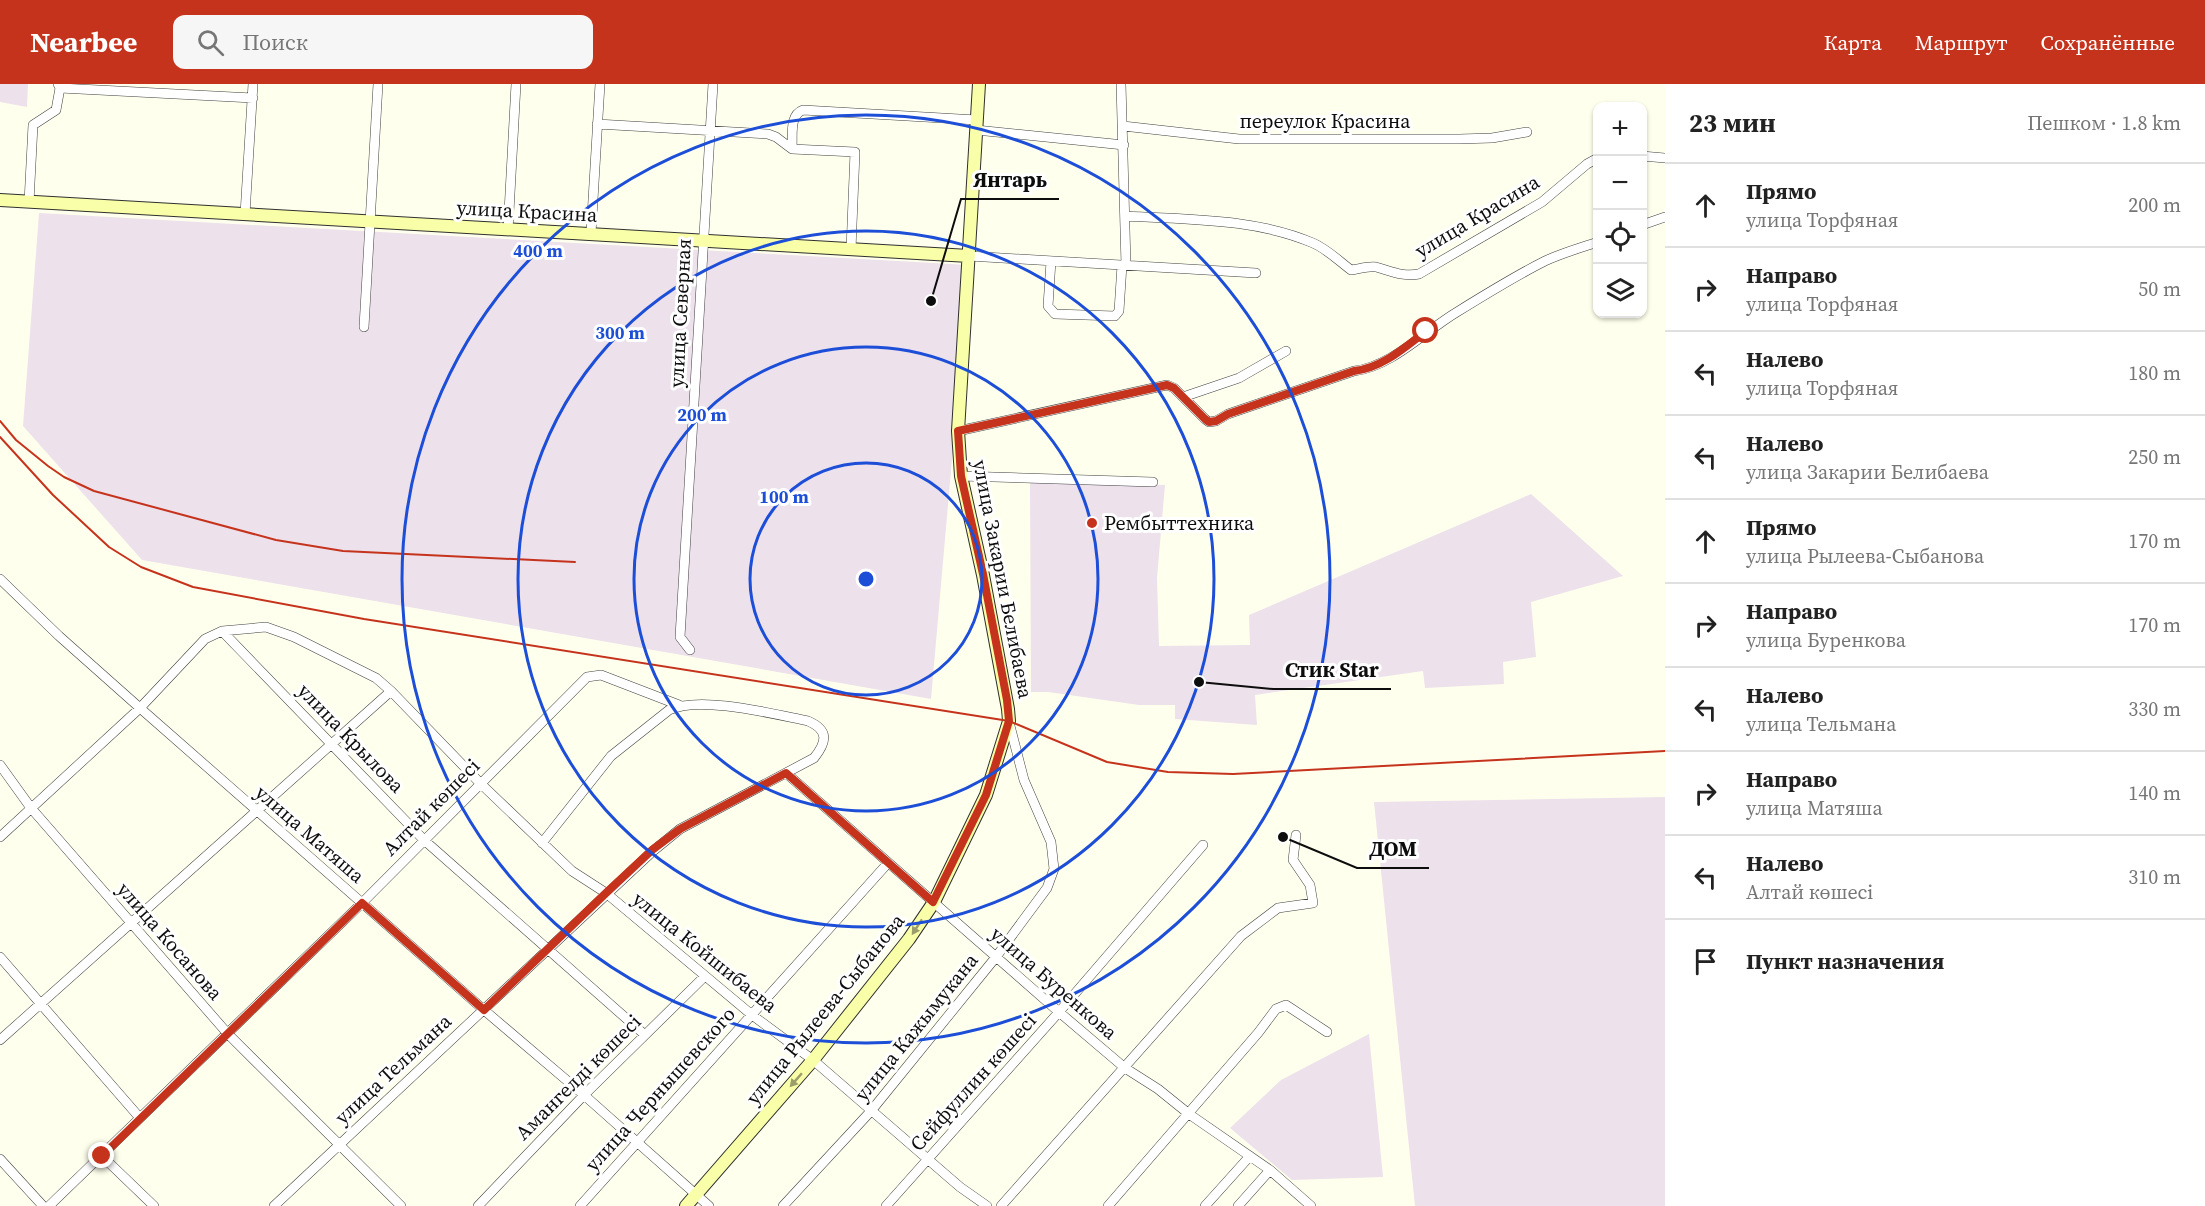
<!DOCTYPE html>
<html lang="ru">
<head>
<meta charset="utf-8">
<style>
  body { margin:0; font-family:"Source Serif 4",serif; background:#f6f6f6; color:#222 }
  .controls { position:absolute; right:18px; top:18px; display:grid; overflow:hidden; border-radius:12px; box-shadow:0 2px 4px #0004 }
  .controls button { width:54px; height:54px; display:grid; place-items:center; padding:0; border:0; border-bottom:2px solid #e0e0e0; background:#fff; color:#222; font:30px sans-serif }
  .stop { position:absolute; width:18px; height:18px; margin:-14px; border:4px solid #c6331c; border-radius:50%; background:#fff }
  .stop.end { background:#c6331c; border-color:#fff; box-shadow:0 2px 6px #0008 }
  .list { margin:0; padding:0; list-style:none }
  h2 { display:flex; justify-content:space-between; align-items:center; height:78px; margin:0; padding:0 24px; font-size:26px }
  h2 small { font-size:20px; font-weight:400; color:#767676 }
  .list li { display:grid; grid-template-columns:39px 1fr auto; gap:18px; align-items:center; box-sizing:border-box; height:84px; padding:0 24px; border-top:2px solid #e0e0e0 }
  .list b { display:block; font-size:22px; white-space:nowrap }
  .list p { margin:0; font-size:20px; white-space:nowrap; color:#767676 }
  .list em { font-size:20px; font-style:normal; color:#767676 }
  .icon { flex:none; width:33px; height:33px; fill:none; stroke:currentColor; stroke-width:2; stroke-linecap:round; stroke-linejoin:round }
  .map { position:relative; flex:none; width:1665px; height:1122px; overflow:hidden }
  header { display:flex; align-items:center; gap:36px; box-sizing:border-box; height:84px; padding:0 30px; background:#c6331c; color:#fff }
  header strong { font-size:28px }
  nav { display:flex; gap:33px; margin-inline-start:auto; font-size:21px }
  .search { width:420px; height:54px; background:#f6f6f6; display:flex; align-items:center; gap:15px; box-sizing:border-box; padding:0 21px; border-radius:12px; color:#767676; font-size:22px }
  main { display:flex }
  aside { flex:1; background:#fff }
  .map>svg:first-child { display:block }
  .industrial { fill:#ede1ec }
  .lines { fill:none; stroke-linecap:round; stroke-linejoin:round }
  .street-casing { stroke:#404040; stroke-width:10 }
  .secondary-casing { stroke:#2f2f2f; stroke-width:14 }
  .street { stroke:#fff; stroke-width:9 }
  .secondary { stroke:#f9ffa8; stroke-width:12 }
  .rail { stroke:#c6331c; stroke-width:2 }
  .oneway { fill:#9b9e6a }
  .route { stroke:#c6331c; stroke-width:8 }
  .ring { fill:none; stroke:#1d4ed8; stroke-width:3 }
  .poi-dot { fill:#c6331c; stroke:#fff; stroke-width:2 }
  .labels { text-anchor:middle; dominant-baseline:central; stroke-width:6; stroke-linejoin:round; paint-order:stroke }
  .street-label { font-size:20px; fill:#0d0d0d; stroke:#fff }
  .poi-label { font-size:20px; fill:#0d0d0d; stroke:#fff; text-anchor:start }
  .centre { fill:#1d4ed8; stroke:#fff; stroke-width:3 }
  .ring-label { font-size:18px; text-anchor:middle; font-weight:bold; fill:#1d4ed8; stroke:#fff; stroke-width:6; stroke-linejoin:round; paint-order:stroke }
  .leader { fill:none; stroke:#0d0d0d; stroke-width:2 }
  .callout-dot { fill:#0d0d0d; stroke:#fff; stroke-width:2 }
  .callout-label { font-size:21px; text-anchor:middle; font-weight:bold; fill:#0d0d0d; stroke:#fff; stroke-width:6; stroke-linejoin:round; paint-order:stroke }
</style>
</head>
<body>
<header>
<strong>Nearbee</strong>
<div class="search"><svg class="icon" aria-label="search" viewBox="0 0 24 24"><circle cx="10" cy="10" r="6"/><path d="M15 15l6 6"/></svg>Поиск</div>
<nav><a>Карта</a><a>Маршрут</a><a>Сохранённые</a></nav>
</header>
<main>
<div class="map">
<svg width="1665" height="1122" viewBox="0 0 1665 1122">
  <rect width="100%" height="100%" fill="#ffffed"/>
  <path class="industrial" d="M0,0H28L27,23L0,18Z
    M39,129L969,181L931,615L142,476L23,342Z
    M1030,397L1165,401L1157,494L1159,562L1250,561L1249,531L1531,410L1623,492L1531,518L1536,573L1503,578L1504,600L1425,604L1423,587L1255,611L1257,641L1175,635V621H1139L1048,608H1031Z
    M1665,713V1122H1415L1374,718Z
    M1369,950L1383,1093L1292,1096L1230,1044L1281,996Z"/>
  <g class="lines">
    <g class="street-casing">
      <path id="street" d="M1121,0L1126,181
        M60,4L253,14
        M597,40L768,50L776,53L792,65L855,68L851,165
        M1123,42L1239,55H1459L1492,54L1527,48
        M976,46L1124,61
        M792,64C793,51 789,31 803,26L977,36
        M1642,72L1665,74
        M29,118L33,41L56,26L60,4L58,0
        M245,130L253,0
        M1126,132C1188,136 1255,134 1313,159C1327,165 1339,177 1351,186C1359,185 1368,182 1376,183C1391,187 1402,193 1419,190L1542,118L1587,80L1598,74
        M1642,141L1665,133
        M508,146L516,0
        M591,149L600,0
        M969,172L1256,189
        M1051,177L1048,222L1055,230L1115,232L1119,227L1122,181
        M364,243L378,0
        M1183,313L1239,294L1286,267
        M958,347L1167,301L1174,304L1205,335L1209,338L1216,337L1228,330L1354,287C1391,283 1425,247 1457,228C1486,210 1515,192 1545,177C1562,169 1580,164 1598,158
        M961,392L1153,398
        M0,495L59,552L140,624L484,926L584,1011L709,1122
        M222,547L424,756L645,951
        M690,566L680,553L713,0
        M0,681L31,724L228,950L401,1122
        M786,689L1059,928L1125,984L1158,1005L1189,1030L1270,1086L1311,1122
        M0,753L140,624L205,555L222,547L266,543L294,553L376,594L391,607L480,699L572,787L606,809L752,931L813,976L960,1103L987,1122
        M0,873L140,1034
        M0,956L391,607
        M102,1072L154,1122
        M0,1075L43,1122
        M49,1122L362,819L587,593L601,591L679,621
        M274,1122L653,767L680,745L814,674C827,658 829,646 808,637C773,630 700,611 669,626L611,672L542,759
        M478,1122L584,1011L705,892
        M580,1122L888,779
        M783,1122L871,1027L996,873L1047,804L1054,785L1051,758L1024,696L1009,638
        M886,1122L1059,928L1203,761
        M1001,1122L1241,852L1278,824L1313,819L1310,801L1293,776L1296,751
        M1108,1122L1258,949L1276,925L1286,921L1327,948
        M1205,1122L1250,1072
        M1238,1122L1270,1086"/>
    </g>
    <g class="secondary-casing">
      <path id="secondary" d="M0,116L969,172
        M686,1122L813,976L909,855L934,818L986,711L1009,637L1008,625L983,491L961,392L958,347L979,0"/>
    </g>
    <use href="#street" class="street"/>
    <use href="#secondary" class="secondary"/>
    <path class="rail" d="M0,337L16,356L48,382L64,393L94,407L276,456L343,467L575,478
      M0,353L53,411L109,463L141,483L193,503L364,535L1009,637L1107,678L1168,688L1233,690L1665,667"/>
  </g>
  <defs><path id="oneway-solid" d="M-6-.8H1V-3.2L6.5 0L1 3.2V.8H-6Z" transform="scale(1.5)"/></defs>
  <g class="oneway">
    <use href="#oneway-solid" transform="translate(917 843) rotate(123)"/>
    <use href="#oneway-solid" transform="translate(796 996) rotate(131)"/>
  </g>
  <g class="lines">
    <path class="route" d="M102,1072L362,819L484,926L606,809L652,766L680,745L786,689L933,818L986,711L1009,637L1007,616L983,490L961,392L958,347L1167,301L1174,304L1205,335L1209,338L1216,337L1228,330L1354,287C1382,284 1404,264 1426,247"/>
  </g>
  <g class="ring">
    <circle cx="866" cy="495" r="116"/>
    <circle cx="866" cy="495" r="232"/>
    <circle cx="866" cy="495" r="348"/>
    <circle cx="866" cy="495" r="464"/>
  </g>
  <circle class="poi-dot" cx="1092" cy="439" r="6"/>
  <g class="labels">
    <g class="street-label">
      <text x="1325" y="37">переулок Красина</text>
      <text transform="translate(527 127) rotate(3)">улица Красина</text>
      <text transform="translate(1477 132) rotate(-31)">улица Красина</text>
      <text transform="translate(680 229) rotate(-87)">улица Северная</text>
      <text transform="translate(1003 495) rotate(79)">улица Закарии Белибаева</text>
      <text transform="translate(351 654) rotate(46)">улица Крылова</text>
      <text transform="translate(431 723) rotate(-45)">Алтай көшесі</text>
      <text transform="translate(310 750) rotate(41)">улица Матяша</text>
      <text transform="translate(170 857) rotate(49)">улица Косанова</text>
      <text transform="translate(705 868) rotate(39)">улица Койшибаева</text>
      <text transform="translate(1054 899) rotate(41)">улица Буренкова</text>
      <text transform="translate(825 925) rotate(-51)">улица Рылеева-Сыбанова</text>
      <text transform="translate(916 943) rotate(-51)">улица Кажымукана</text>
      <text transform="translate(393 985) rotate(-43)">улица Тельмана</text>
      <text transform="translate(578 993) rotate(-45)">Амангелді көшесі</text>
      <text transform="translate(973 998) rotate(-48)">Сейфуллин көшесі</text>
      <text transform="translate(660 1005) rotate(-48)">улица Чернышевского</text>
    </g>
    <g class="poi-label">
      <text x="1104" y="439">Рембыттехника</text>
    </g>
  </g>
  <circle cx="866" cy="495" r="9" class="centre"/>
  <g class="ring-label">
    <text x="538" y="173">400 m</text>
    <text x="620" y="255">300 m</text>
    <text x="702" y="337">200 m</text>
    <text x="784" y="419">100 m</text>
  </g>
  <path class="leader" d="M931 217L961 115H1059M1199 598L1273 605H1391M1283 753L1357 784H1429"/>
  <g class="callout-dot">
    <circle cx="931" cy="217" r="6"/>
    <circle cx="1199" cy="598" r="6"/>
    <circle cx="1283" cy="753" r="6"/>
  </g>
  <g class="callout-label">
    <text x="1010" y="103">Янтарь</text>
    <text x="1332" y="593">Стик Star</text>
    <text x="1393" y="772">ДОМ</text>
  </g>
</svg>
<div class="controls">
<button>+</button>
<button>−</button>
<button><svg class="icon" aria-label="locate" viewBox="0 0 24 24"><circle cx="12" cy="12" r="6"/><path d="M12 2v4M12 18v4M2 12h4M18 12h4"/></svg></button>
<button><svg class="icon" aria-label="layers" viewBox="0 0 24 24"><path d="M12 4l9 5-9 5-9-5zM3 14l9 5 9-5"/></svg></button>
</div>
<div class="stop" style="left:1426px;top:247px"></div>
<div class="stop end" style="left:102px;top:1072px"></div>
</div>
<aside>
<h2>23 мин<small>Пешком · 1.8 km</small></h2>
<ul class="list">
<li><svg class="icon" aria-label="ahead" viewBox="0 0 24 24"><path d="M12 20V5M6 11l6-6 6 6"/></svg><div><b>Прямо</b><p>улица Торфяная</p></div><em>200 m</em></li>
<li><svg class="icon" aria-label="right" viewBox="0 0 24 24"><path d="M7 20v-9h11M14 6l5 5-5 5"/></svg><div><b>Направо</b><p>улица Торфяная</p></div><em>50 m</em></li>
<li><svg class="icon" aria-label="left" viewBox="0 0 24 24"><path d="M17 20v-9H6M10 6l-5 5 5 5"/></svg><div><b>Налево</b><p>улица Торфяная</p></div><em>180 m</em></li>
<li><svg class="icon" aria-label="left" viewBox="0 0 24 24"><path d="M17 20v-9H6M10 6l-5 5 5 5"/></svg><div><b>Налево</b><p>улица Закарии Белибаева</p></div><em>250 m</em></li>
<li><svg class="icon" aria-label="ahead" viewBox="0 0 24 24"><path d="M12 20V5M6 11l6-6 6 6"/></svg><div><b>Прямо</b><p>улица Рылеева-Сыбанова</p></div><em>170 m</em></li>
<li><svg class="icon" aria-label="right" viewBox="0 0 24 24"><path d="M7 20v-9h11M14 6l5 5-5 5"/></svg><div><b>Направо</b><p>улица Буренкова</p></div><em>170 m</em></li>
<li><svg class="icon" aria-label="left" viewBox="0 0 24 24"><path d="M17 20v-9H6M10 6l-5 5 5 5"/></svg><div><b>Налево</b><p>улица Тельмана</p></div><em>330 m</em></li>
<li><svg class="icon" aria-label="right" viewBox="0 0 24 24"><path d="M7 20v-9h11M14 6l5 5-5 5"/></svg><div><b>Направо</b><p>улица Матяша</p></div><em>140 m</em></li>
<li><svg class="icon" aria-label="left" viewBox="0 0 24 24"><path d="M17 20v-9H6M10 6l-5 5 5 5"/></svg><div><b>Налево</b><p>Алтай көшесі</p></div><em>310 m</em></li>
<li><svg class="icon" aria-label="arrive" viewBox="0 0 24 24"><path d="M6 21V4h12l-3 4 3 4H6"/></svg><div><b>Пункт назначения</b></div></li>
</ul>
</aside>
</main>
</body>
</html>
